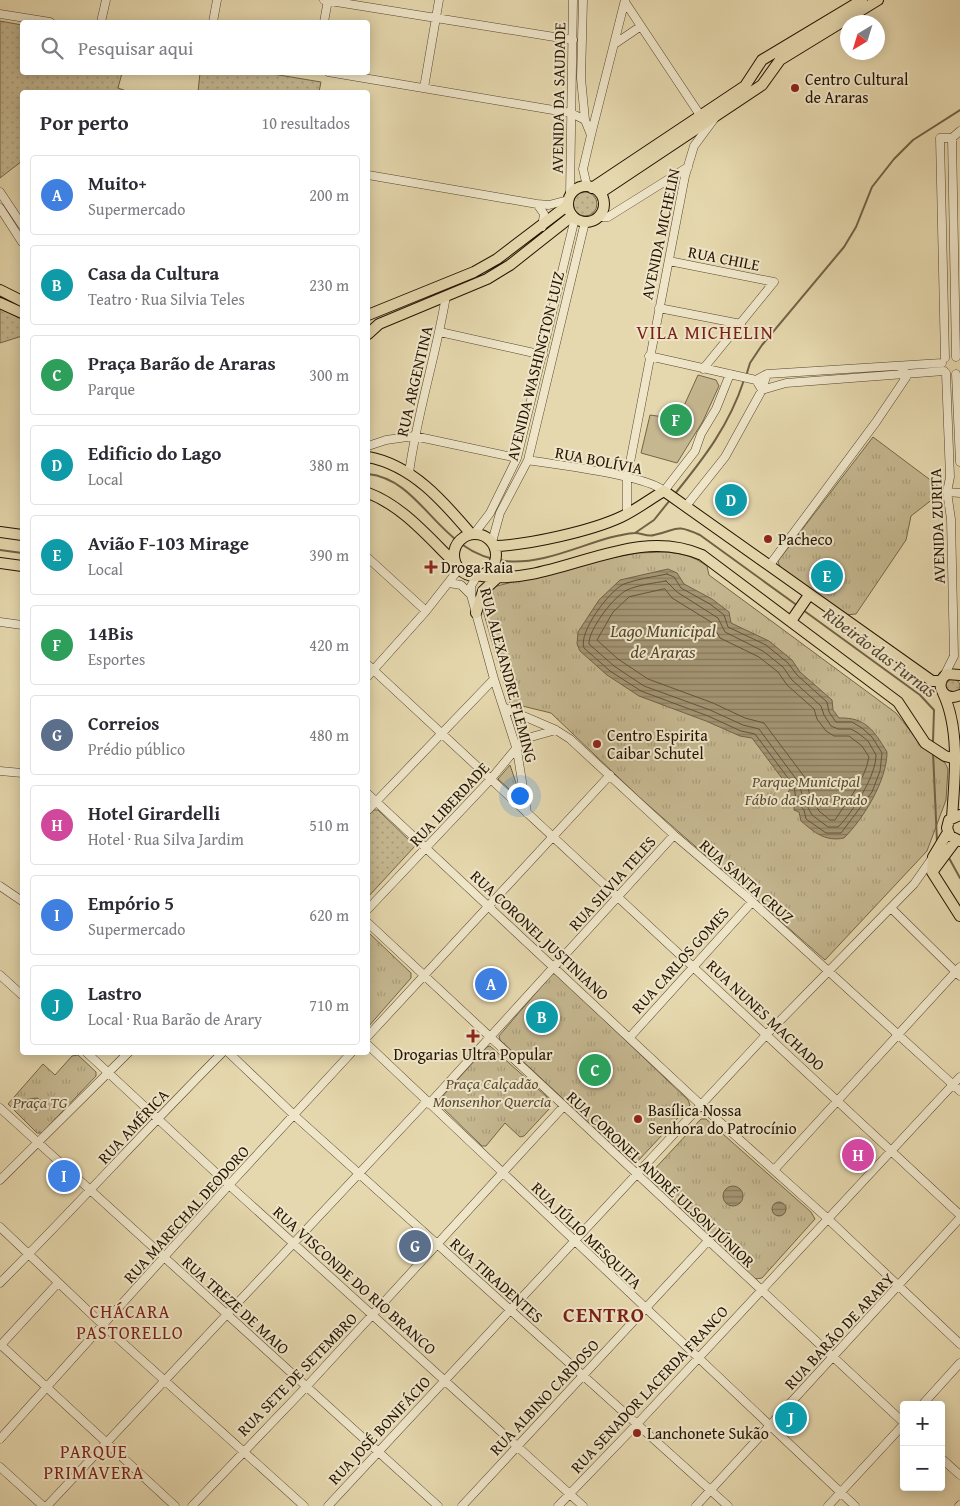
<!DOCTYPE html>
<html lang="pt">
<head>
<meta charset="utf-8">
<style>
  body { margin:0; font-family:"Gentium Book Plus",serif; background:#f2f2f3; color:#2b2b33 }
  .controls { position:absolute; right:15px; bottom:15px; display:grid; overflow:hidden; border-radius:5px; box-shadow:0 2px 12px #0003 }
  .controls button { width:45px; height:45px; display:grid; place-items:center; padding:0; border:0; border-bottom:1px solid #e1e1e2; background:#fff; color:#2b2b33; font:25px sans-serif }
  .compass { position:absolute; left:840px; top:15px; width:45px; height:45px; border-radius:50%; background:#fff; box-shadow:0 2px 12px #0003; rotate:218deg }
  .you { position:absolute; left:519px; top:795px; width:18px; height:18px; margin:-12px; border:4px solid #fff; border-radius:50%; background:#1a73e8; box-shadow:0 0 0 8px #1a73e833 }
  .badge { display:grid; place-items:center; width:32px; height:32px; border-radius:50%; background:#7c3aed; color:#fff; font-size:16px; font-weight:700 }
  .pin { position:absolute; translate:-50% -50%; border:2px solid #fff; box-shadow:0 1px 5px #0006 }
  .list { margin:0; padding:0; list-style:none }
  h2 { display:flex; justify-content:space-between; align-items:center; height:65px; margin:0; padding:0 20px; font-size:21px }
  h2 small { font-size:16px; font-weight:400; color:#7c7c81 }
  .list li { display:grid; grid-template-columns:32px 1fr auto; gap:15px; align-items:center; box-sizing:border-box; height:80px; margin:0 10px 10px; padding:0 10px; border:1px solid #e1e1e2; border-radius:5px }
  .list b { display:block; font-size:19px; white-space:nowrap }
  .list p { margin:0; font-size:16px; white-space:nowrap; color:#7c7c81 }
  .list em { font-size:16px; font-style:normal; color:#7c7c81 }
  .icon { flex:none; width:28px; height:28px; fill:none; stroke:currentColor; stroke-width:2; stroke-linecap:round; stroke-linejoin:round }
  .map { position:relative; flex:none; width:960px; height:1506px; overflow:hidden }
  .search { position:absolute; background:#fff; box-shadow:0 2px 12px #0003; left:20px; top:20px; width:350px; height:55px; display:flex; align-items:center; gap:12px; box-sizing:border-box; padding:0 18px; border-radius:5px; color:#7c7c81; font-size:19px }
  .panel { position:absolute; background:#fff; box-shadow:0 2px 12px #0003; left:20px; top:90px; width:350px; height:965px; border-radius:5px }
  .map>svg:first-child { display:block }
  .grass { fill:url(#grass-dots); stroke:#746548 }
  .park { fill:url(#park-tufts); stroke:#746548 }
  .pitch { fill:#c5b790; stroke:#746548 }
  .water { fill:url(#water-rules); stroke:#716145 }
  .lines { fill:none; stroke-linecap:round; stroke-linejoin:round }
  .shore { stroke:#64543a; stroke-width:1 }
  .stream { stroke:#716145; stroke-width:2 }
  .minor-casing { stroke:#54442c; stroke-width:9 }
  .major-casing { stroke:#241300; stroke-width:12 }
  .minor { stroke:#efe6ca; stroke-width:8 }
  .major { stroke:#e6d8ae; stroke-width:10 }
  .poi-dot { fill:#8f2418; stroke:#efe6ca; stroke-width:2 }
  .labels { text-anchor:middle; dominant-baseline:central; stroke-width:4; stroke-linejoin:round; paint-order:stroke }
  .poi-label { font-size:16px; fill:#241300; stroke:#efe6ca; text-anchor:start }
  .street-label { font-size:16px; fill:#241300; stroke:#efe6ca }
  .park-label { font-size:16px; font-style:italic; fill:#5c4c32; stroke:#efe6ca }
  .water-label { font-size:18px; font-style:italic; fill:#57472e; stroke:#efe6ca }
  .neighbourhood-label { font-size:18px; letter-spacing:1px; fill:#7a1f14; stroke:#efe6ca }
  .quarter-label { font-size:19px; letter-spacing:1px; fill:#7a1f14; stroke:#efe6ca }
  .district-label { font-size:21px; font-weight:bold; letter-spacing:1px; fill:#7a1f14; stroke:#efe6ca }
</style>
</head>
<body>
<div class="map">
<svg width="960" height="1506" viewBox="0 0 960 1506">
  <defs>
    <pattern id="grass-dots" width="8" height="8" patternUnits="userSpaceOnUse" patternTransform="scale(1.25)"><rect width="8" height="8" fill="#c5b790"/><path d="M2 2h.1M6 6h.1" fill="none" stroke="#a99c7a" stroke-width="1.8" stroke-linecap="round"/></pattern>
    <pattern id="park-tufts" width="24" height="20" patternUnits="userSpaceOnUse" patternTransform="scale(1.25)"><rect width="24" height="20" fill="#c5b790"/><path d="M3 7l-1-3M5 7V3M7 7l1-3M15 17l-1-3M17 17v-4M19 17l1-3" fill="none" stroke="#a99c7a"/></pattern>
    <pattern id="water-rules" width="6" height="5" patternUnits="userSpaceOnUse" patternTransform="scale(1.25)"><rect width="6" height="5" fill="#a49573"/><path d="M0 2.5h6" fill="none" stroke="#85785c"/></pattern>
  </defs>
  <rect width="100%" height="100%" fill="#e6d8ae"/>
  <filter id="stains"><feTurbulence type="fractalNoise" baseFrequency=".004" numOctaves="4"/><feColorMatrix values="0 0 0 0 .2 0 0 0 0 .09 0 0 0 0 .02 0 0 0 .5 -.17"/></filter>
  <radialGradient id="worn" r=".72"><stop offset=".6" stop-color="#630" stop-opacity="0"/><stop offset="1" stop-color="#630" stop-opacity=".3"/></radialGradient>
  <path class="grass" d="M0,21L22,25V72L122,73L118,88L129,92H22V161L0,178Z
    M200,73H267L321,82L319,92H198Z
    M573 204a12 12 0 1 1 24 0a12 12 0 1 1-24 0Z
    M0,309L22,318V336L0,343Z
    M946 686a7 7 0 1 1 14 0a7 7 0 1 1-14 0Z
    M373,810H378L415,846L368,897V816Z"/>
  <path class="park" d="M873,437L937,485L938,495L911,516L906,540L856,614L845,615L780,568L778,561Z
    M664,552C682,553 693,556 707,566L709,575L896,713L924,748L945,763L948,769L946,800L927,851L825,960L639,797L551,713L510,703L484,614L483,600L489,588L596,561L638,553Z
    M510,765L520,795L518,797L498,779Z
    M368,932L411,973V978L368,1027Z
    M552,974H556L688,1100L690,1105L637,1162L632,1163L500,1040L499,1036Z
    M490,1046L547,1097L550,1108L524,1136L520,1137L505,1123L486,1146H482L439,1104V1100L487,1047Z
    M78,1055L96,1072V1076L42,1133H37L8,1104L43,1064L55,1075L72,1056Z
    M701,1119H706L811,1212L815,1219L762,1278L755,1279L651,1181L650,1174Z"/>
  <path class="pitch" d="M698,375L716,380L719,386L703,421L677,463L641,453L650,415L678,419Z"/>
  <path class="water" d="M668,569L677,573L684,584L712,599L729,612L731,623L769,641L792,660L800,672L832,700L833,710L839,718C866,717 874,731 887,752C887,780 864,818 844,838C825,842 814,832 801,821L799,812L794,810V805L791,803V797L787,794L790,789L752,738L740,736L706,721L639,696L607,675L580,651L577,644L578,632L599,600L620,580Z
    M592,1057L599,1060L602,1066L610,1070L609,1075L600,1081L592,1078L586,1064Z
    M37,1098L42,1101L25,1109L18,1105L23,1100Z
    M723 1196a10 10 0 1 1 20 0a10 10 0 1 1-20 0Z
    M772 1209a7 7 0 1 1 14 0a7 7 0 1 1-14 0Z"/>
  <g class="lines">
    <path class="shore" d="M667,574L674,577L681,588L710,604L724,615L728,627L766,645L788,663L797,675L827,702L829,712L836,722H852L862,728L872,737L882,753L880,771L872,792L841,833H826L806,819L804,810L796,800L794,786L755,734L741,731L708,716L641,691L610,671L584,648C578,632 610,590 624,584C637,579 653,577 667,574Z
      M666,581L677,592L718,618L725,632L763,651L783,667L792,680L821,706L824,715L831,726L838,729H851L858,733L868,741L876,755C876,776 853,812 838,827H828L812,815L803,798L799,783L759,729L743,725L710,710L644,686L614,666L589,644C588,630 614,596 627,590C638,585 654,583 666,581Z
      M665,589L672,598L711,622L720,638L759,657L778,672L787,685L814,709L817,719L826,731L834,736H849L853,739L862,746L869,757C864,783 848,799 835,820H830L819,811L810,796L806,779L764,723L745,718L713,703L648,679L618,659L597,640L613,612L629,597Z"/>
    <path class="stream" d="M746,376L750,363L762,345L844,247L856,227L872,187L894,159L913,140L960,110
      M368,474C424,480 438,554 505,561C541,565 578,546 612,537C619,536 628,533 635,533C641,533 648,537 654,535C678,530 674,523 700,535L798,606
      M674,495C704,458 729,426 744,380
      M635,533L654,520L670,500
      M0,550L22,553
      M803,610L920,695L934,710L933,742
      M933,752L937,842
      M949,858L960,878"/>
    <g class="minor-casing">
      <path id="minor" d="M324,0L573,40
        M583,0L581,78L585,120L591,135L583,169L587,186
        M625,2L700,115
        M0,14L50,22
        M101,22L106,0
        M213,22L217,0
        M324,22L328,0
        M616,43L641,26
        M328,72L571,113L585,120
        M424,88L439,0
        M591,135L625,0
        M952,138L956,357
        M368,175L537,204L549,205L568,200
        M0,192L22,225
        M570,196L573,0
        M537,204L544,214L542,227
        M0,208L22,242
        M598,217H608L688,167
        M669,261L774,282L703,369
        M659,308L741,324
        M440,332L543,355
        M649,356L756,380L767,374L942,363
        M945,358L940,138H952L960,131
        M956,374L960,462
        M756,380L762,390L786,383L944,371
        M368,446L386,440L414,436L517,458
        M528,460C555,465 647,475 664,491L695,451L701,434L716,409L730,374
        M409,473C417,413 436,356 446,296
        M947,492L960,493
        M686,506L725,457L762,390L767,374
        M627,513V478L685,176L694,146L714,119
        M474,534L490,513L517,458L575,218
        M492,542L500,513L528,460L585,222
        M368,558L426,611
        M769,566L876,422L907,376L901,367
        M477,576L471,586V595L494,679L517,750L527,813
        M449,583L461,585L471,595
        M0,622L22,625
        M368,665L960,1215
        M368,676L426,611L459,569
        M944,676L954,656L951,519L947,492L950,477L946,373
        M505,708L556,730L570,739L674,835L747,897L960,1091
        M0,771L22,773
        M368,794L701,1105L827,1218L960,1344
        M368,810L494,679
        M0,886L22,901
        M891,908L960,976
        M368,909L490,780L524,739L556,730
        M368,923L904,1423
        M0,975L22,995
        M368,1036L610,775
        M630,1037L752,902
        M368,1045L855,1506
        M86,1052L229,1185L583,1506
        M228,1052L295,1116L728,1506
        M429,1104L674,835
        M0,1108L438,1506
        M774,1170L960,967
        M0,1180L129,1052
        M0,1227L103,1325L304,1506
        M0,1283C76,1207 147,1128 223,1052
        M1,1345L175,1506
        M0,1346L58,1283
        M922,1405L960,1363
        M0,1439L229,1185L352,1052
        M941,1458L960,1475
        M0,1467L43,1506
        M47,1506L427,1101
        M192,1506L307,1386L563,1107
        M328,1506L767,1034L914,884L933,857
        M462,1506L708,1241
        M558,1506L638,1423L960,1077
        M696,1506L960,1218
        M828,1506L904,1424
        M959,1506L960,1505"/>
    </g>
    <g class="major-casing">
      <path id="major" d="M568 204a18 18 0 1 1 36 0a18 18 0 1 1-36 0Z
        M592,188L745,86L762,60L862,0
        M600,193L762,85L780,60L878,0
        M0,290L22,301
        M0,303L22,313
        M368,315L474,272L497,259L568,205
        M368,334L379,324L487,279L510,265L572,216
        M368,457C412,465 443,501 471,534
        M368,493C403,506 429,538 456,564
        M0,532L22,535
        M454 555a21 21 0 1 1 42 0a21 21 0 1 1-42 0Z
        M495,546C528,545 591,531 621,517C636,510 650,499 664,491L932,681H941
        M0,563L22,566
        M482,576C556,587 629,523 702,555L898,702L925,743L945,756L956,759
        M476,613L483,591L497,578
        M791,621L809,595
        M960,675L947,674C933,684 944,703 960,695
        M943,693C960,729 955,777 952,817
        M960,815L949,820L947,828L950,836L960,841
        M948,832L933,857L932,872L960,916
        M933,871L956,840"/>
    </g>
    <use href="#minor" class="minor"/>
    <use href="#major" class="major"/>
  </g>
  <g class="poi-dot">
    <circle cx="795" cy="88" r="5"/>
    <circle cx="768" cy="539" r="5"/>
    <path d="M428.5 559.5h5v5h5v5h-5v5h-5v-5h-5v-5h5z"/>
    <circle cx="597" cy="744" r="5"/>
    <path d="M470.5 1028.5h5v5h5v5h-5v5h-5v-5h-5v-5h5z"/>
    <circle cx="638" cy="1119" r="5"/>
    <circle cx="637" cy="1433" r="5"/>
  </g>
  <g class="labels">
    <g class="poi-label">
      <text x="805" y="79">Centro Cultural<tspan x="805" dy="18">de Araras</tspan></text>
      <text x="778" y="539">Pacheco</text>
      <text x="441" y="567">Droga Raia</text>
      <text x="607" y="735">Centro Espirita<tspan x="607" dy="18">Caibar Schutel</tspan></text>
      <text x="473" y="1054" text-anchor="middle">Drogarias Ultra Popular</text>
      <text x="648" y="1110">Basílica Nossa<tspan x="648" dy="18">Senhora do Patrocínio</tspan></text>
      <text x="647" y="1433">Lanchonete Sukão</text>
    </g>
    <g class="street-label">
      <text transform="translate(558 98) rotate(-89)">AVENIDA DA SAUDADE</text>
      <text transform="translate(660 234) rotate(-78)">AVENIDA MICHELIN</text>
      <text transform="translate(724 258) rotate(11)">RUA CHILE</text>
      <text transform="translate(535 366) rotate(-76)">AVENIDA WASHINGTON LUIZ</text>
      <text transform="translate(414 381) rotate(-77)">RUA ARGENTINA</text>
      <text transform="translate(599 460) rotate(11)">RUA BOLÍVIA</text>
      <text transform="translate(937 526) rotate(-92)">AVENIDA ZURITA</text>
      <text transform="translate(509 675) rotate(75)">RUA ALEXANDRE FLEMING</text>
      <text transform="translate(449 804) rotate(-47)">RUA LIBERDADE</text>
      <text transform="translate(747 881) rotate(41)">RUA SANTA CRUZ</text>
      <text transform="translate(612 883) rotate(-48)">RUA SILVIA TELES</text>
      <text transform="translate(540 935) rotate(43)">RUA CORONEL JUSTINIANO</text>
      <text transform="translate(680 960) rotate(-48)">RUA CARLOS GOMES</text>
      <text transform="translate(766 1015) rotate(43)">RUA NUNES MACHADO</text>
      <text transform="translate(133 1126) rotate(-47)">RUA AMÉRICA</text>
      <text transform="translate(661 1179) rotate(43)">RUA CORONEL ANDRÉ ULSON JÚNIOR</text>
      <text transform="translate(186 1214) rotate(-48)">RUA MARECHAL DEODORO</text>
      <text transform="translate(587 1235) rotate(44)">RUA JÚLIO MESQUITA</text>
      <text transform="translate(355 1280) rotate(42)">RUA VISCONDE DO RIO BRANCO</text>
      <text transform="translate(497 1280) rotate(42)">RUA TIRADENTES</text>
      <text transform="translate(236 1305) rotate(42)">RUA TREZE DE MAIO</text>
      <text transform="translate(839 1331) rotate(-47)">RUA BARÃO DE ARARY</text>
      <text transform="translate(297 1374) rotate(-46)">RUA SETE DE SETEMBRO</text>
      <text transform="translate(649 1389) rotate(-47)">RUA SENADOR LACERDA FRANCO</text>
      <text transform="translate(544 1397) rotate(-47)">RUA ALBINO CARDOSO</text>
      <text transform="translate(379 1430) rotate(-47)">RUA JOSÉ BONIFÁCIO</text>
    </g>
    <g class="park-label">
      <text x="806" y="781">Parque Municipal<tspan x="806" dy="18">Fábio da Silva Prado</tspan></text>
      <text x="492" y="1083">Praça Calçadão<tspan x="492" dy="18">Monsenhor Quercia</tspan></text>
      <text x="40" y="1102">Praça TG</text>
    </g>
    <g class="water-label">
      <text x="663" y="630">Lago Municipal<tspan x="663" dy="21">de Araras</tspan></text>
      <text transform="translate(880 652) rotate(37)">Ribeirão das Furnas</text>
    </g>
    <g class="neighbourhood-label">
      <text x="130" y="1311">CHÁCARA<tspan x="130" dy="21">PASTORELLO</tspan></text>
      <text x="94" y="1451">PARQUE<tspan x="94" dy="21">PRIMAVERA</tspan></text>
    </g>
    <g class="quarter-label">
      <text x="705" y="332">VILA MICHELIN</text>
    </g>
    <g class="district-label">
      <text x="604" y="1314">CENTRO</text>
    </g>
  </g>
  <rect width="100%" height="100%" filter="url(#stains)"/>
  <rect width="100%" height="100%" fill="url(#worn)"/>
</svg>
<div class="controls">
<button>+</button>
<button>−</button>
</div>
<svg class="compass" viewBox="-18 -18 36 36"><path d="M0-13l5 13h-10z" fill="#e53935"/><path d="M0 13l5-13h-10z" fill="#7c7c81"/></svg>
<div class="you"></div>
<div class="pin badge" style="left:491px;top:984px;background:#3f7fe0">A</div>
<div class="pin badge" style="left:542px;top:1017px;background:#0f9aa8">B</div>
<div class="pin badge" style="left:595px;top:1070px;background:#2e9e5b">C</div>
<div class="pin badge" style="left:731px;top:500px;background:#0f9aa8">D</div>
<div class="pin badge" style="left:827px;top:576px;background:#0f9aa8">E</div>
<div class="pin badge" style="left:676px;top:420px;background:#2e9e5b">F</div>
<div class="pin badge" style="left:415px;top:1246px;background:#5c6f8a">G</div>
<div class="pin badge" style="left:858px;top:1155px;background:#d1479c">H</div>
<div class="pin badge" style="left:64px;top:1176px;background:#3f7fe0">I</div>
<div class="pin badge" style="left:791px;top:1418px;background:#0f9aa8">J</div>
<div class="search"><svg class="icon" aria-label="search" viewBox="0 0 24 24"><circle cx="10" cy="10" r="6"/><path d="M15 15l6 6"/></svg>Pesquisar aqui</div>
<section class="panel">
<h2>Por perto<small>10 resultados</small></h2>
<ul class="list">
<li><span class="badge" style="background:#3f7fe0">A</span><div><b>Muito+</b><p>Supermercado</p></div><em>200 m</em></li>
<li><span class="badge" style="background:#0f9aa8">B</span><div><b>Casa da Cultura</b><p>Teatro · Rua Silvia Teles</p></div><em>230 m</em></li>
<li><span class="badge" style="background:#2e9e5b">C</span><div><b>Praça Barão de Araras</b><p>Parque</p></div><em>300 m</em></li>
<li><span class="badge" style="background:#0f9aa8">D</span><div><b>Edificio do Lago</b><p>Local</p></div><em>380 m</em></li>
<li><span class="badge" style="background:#0f9aa8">E</span><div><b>Avião F-103 Mirage</b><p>Local</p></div><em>390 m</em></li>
<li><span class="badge" style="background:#2e9e5b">F</span><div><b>14Bis</b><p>Esportes</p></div><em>420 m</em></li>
<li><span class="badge" style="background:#5c6f8a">G</span><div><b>Correios</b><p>Prédio público</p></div><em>480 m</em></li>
<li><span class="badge" style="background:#d1479c">H</span><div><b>Hotel Girardelli</b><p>Hotel · Rua Silva Jardim</p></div><em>510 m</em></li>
<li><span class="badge" style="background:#3f7fe0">I</span><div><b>Empório 5</b><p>Supermercado</p></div><em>620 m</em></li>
<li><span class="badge" style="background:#0f9aa8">J</span><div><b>Lastro</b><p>Local · Rua Barão de Arary</p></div><em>710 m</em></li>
</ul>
</section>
</div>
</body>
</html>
